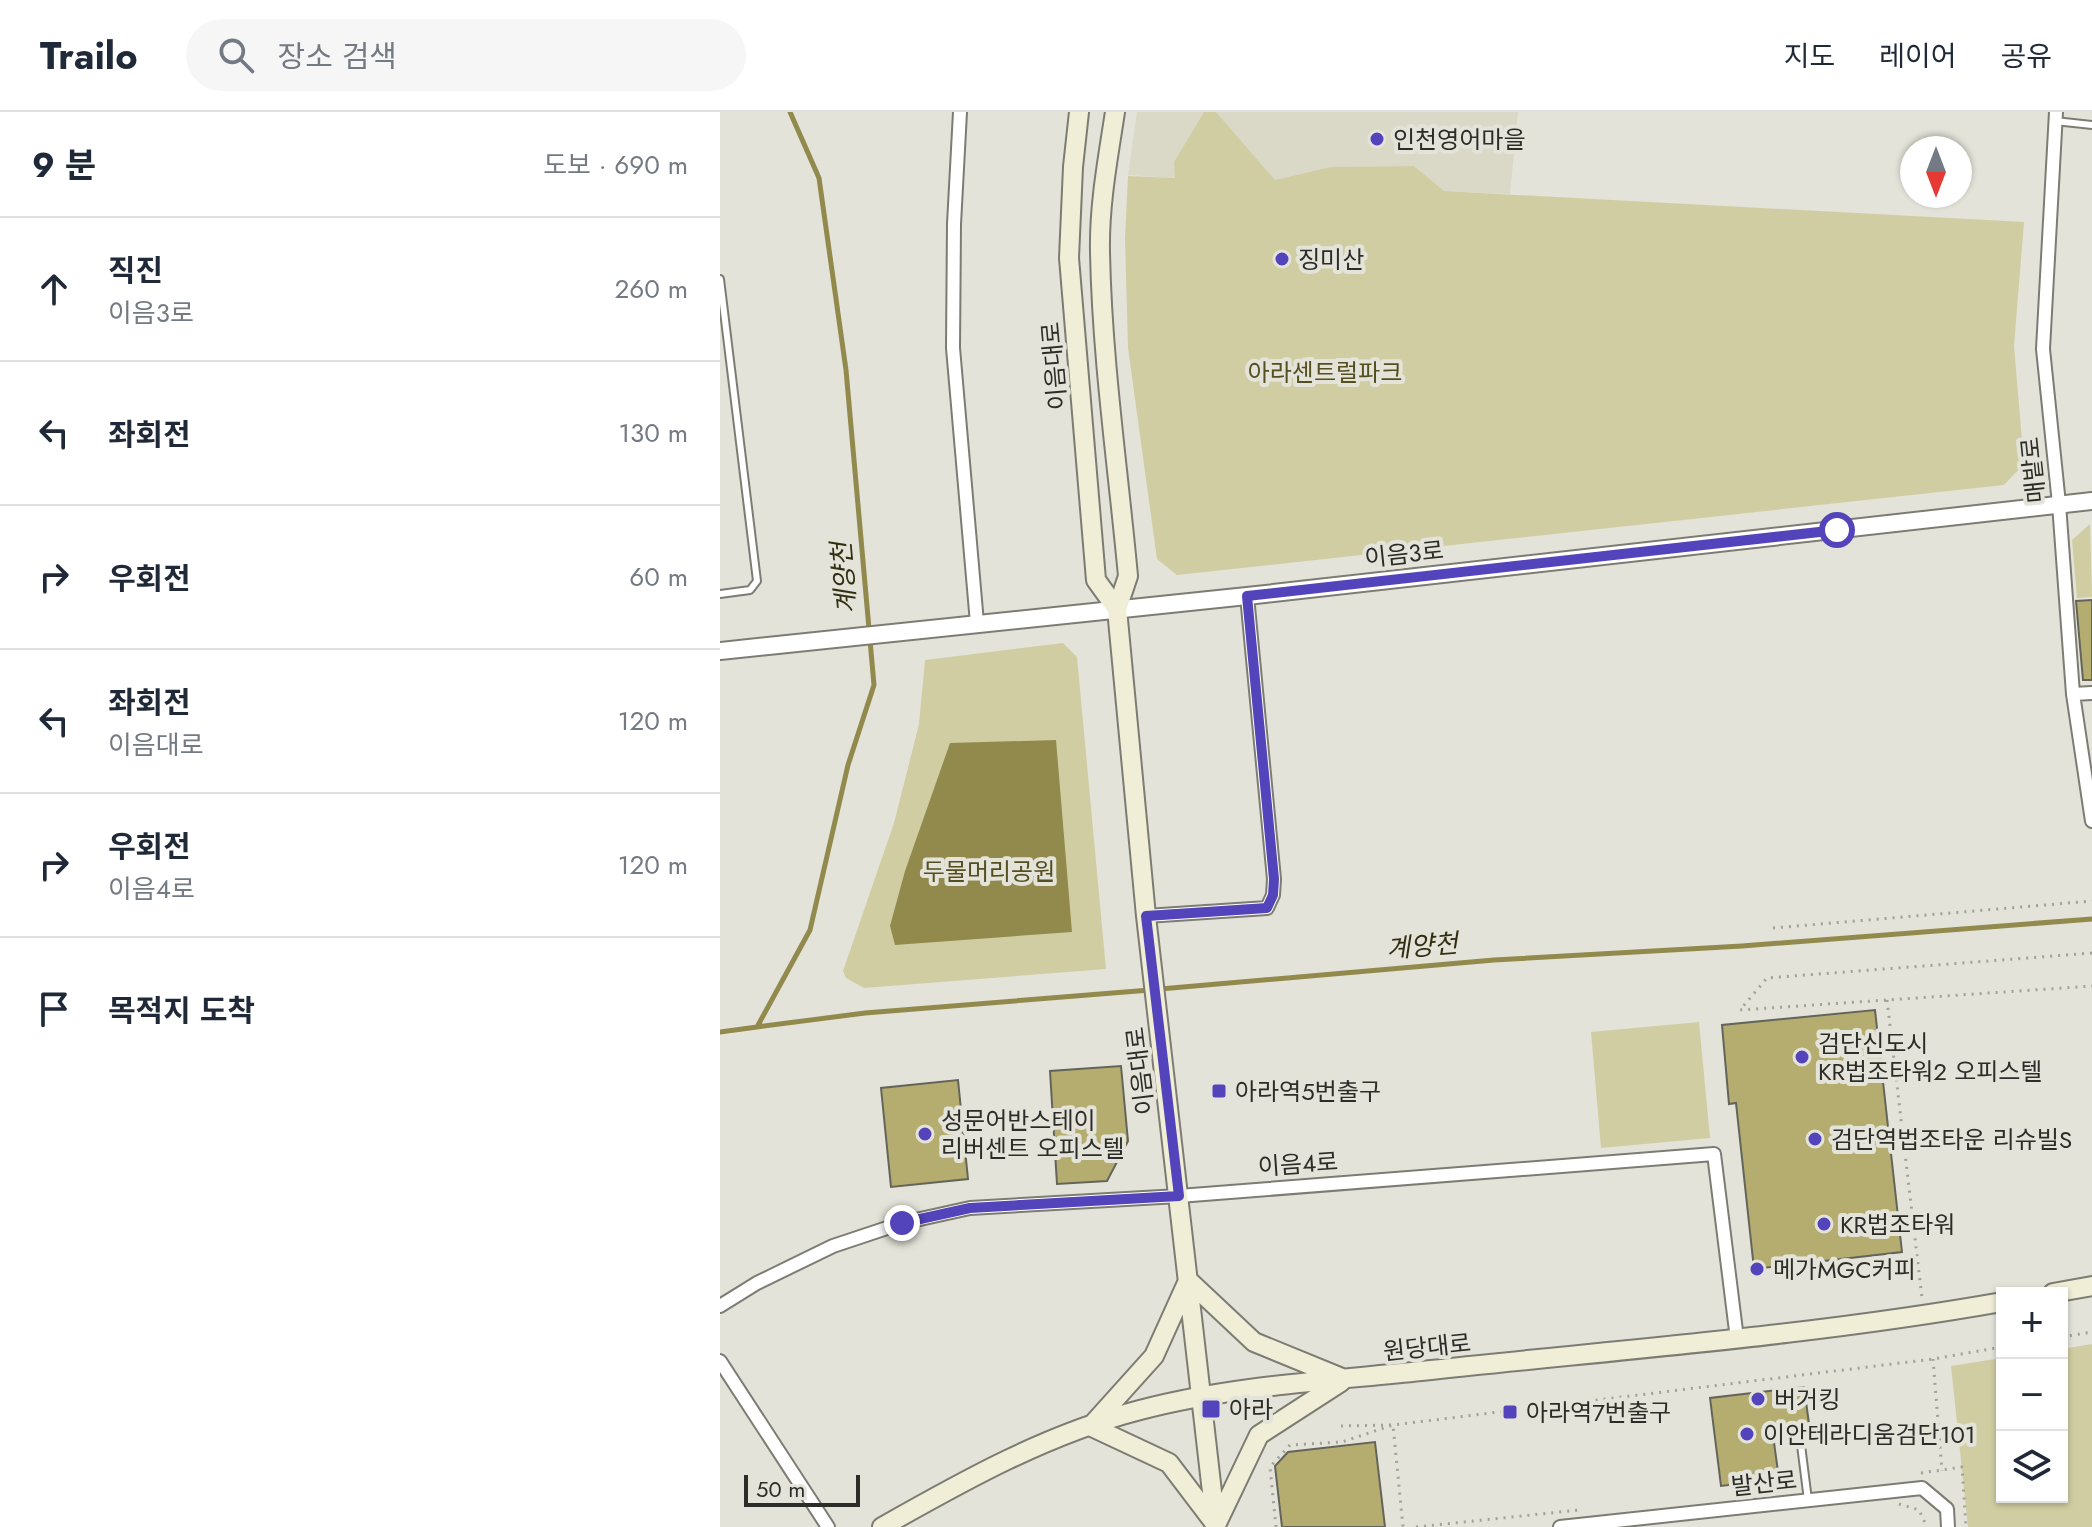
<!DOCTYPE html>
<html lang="ko">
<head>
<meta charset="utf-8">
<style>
  body { margin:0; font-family:Jost,"Noto Sans KR",sans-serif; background:#f6f6f7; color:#1f2937 }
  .controls { position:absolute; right:24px; bottom:24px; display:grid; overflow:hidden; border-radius:0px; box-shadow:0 2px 6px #0004 }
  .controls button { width:72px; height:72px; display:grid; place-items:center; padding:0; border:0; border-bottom:2px solid #e0e1e3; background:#fff; color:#1f2937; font:40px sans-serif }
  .compass { position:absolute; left:1180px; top:24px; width:72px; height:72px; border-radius:50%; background:#fff; box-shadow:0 2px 6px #0004; rotate:180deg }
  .scale { position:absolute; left:24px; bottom:20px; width:116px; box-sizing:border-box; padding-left:8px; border:4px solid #2c2c28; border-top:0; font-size:22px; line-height:28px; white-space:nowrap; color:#2c2c28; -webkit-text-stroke:6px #e4e3d9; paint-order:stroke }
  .stop { position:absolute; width:24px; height:24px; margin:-18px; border:6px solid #5344bc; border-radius:50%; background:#fff }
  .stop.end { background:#5344bc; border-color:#fff; box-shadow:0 2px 8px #0008 }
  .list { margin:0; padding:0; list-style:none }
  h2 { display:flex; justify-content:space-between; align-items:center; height:104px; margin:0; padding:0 32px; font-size:34px }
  h2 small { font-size:26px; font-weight:400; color:#747a83 }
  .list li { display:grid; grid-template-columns:52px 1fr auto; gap:24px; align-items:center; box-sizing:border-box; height:144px; padding:0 32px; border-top:2px solid #e0e1e3 }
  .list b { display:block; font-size:30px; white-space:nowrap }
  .list p { margin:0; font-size:26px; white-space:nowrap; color:#747a83 }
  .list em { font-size:26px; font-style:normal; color:#747a83 }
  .icon { flex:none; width:44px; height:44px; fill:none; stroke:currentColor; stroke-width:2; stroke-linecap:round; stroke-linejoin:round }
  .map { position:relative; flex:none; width:1372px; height:1415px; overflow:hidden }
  header { display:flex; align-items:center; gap:48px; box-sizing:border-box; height:112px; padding:0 40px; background:#fff; border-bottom:2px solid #e0e1e3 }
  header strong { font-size:38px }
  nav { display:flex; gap:44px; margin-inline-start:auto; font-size:28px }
  .search { width:560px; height:72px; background:#f6f6f7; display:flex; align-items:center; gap:20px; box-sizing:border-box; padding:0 28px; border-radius:44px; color:#747a83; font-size:30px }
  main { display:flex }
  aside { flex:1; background:#fff }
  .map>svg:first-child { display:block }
  .built { fill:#dad8c7 }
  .green { fill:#d1cda2 }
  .water { fill:#918a4c }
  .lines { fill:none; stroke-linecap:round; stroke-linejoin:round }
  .stream { stroke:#918a4c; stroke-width:5 }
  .building { fill:#b4ad6f; stroke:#64645b; stroke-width:2 }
  .service-casing { stroke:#7d7c73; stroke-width:10 }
  .minor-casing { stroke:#7d7c73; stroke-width:16 }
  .tertiary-casing { stroke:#7d7c73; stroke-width:20 }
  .secondary-casing { stroke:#7d7c73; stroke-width:22 }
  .path { stroke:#a1a199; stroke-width:3; stroke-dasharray:2 6; stroke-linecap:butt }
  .service { stroke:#fff; stroke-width:6 }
  .minor { stroke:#fff; stroke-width:12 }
  .tertiary { stroke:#fff; stroke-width:16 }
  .secondary { stroke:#f0eed7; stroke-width:18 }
  .route { stroke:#5344bc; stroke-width:10 }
  .poi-dot { fill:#5344bc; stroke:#e4e3d9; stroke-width:3 }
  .labels { text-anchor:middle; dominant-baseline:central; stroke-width:8; stroke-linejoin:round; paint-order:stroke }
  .poi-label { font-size:24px; fill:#2c2c28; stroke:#e4e3d9; text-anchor:start }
  .street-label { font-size:24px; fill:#2c2c28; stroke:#e4e3d9 }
  .park-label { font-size:24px; fill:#554f1f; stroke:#e4e3d9 }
  .water-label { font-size:26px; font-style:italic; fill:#312e11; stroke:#e4e3d9 }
</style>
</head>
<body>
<header>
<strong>Trailo</strong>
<div class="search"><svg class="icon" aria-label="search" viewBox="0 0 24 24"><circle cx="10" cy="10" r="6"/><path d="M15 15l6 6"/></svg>장소 검색</div>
<nav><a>지도</a><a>레이어</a><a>공유</a></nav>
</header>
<main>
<aside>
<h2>9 분<small>도보 · 690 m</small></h2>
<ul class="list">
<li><svg class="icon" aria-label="ahead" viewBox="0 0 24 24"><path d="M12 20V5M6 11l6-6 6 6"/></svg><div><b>직진</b><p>이음3로</p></div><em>260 m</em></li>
<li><svg class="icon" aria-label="left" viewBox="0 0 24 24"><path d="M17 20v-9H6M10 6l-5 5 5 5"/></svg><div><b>좌회전</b></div><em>130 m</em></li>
<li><svg class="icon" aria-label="right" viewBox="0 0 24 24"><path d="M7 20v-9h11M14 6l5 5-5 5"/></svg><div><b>우회전</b></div><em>60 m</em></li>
<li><svg class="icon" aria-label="left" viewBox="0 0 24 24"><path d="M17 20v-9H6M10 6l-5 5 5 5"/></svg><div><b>좌회전</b><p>이음대로</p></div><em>120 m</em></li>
<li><svg class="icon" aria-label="right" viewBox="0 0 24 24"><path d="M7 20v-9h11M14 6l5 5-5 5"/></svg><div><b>우회전</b><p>이음4로</p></div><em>120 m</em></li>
<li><svg class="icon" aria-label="arrive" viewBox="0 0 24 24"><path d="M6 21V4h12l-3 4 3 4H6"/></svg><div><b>목적지 도착</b></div></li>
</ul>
</aside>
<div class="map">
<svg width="1372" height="1415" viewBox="0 0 1372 1415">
  <rect width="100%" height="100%" fill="#e4e3d9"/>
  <path class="built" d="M417,0H484L454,50L456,66L408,63Z
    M496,0H798L790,82L723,79L694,54L610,55L555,68Z"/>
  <path class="green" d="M484,0H496L555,68L610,55L694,54L724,79L1304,110L1294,234L1304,352L1284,373L457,463L437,447L408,236L405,126L408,64L455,66L454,50Z
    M1370,412L1372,485L1357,486L1352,428Z
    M343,531L357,545L386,857L144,876L126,866L123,859L174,711L199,612L205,548Z
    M979,910L990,1026L881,1036L871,920Z
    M1372,1232V1415H1248L1231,1254L1282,1246V1385H1342V1237Z"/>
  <path class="water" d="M336,628L352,820L175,833L170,814L185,759L230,631Z"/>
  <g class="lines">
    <path class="stream" d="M440,877L774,848L1022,834L1372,807
      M37,915L145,901L430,878
      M0,920L37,915L90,818L128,653L154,573L126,258L99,66L70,0"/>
  </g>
  <path class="building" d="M1372,488V568H1363L1356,489Z
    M1155,898L1182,1140L1034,1157L1016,991L1009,992L1002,913Z
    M401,954L408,1029L387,1069L337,1072L330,959Z
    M238,968L248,1067L171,1075L161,976Z
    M1084,1275L1090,1319L1053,1323L1059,1367L1001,1374L990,1286Z
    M655,1330L665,1415H562L555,1354L568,1340Z"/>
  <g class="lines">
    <g class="service-casing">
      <path id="service" d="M1335,9L1372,13
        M0,167L37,469L30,478L0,482
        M1081,1333L1088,1388"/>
    </g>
    <g class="minor-casing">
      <path id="minor" d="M240,0L234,112L233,236L257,511
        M1336,0L1323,237L1339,392L1353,582L1372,709
        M1353,582L1372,581
        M426,804L547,796L553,783L554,767L527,484
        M0,1194L37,1171L113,1134L182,1111L250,1096L459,1084L994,1042L1017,1227
        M0,1249L108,1415
        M840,1415L1202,1376L1227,1397L1228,1415"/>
    </g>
    <g class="tertiary-casing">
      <path id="tertiary" d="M0,539L527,484L1372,389"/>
    </g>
    <g class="secondary-casing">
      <path id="secondary" d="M359,0L353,55L349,146L376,468L397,497
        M395,0C388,46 379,93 380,140C382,248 398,356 408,464L397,497L426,804L496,1415
        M468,1168L534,1230L622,1266
        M1333,1181L1372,1174
        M370,1314L449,1351L496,1413L539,1323L621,1270
        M371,1314L434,1244L467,1171
        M162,1415C245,1368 327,1322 420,1298C511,1274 607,1269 701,1259C895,1238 1090,1224 1282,1190"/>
    </g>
    <path class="path" d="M1053,816L1372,789
      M1372,841L1047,866L1020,898L1372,874
      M1167,888L1202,1186
      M1342,1225L1372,1220
      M1213,1247L1222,1359
      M621,1314L673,1313L683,1415
      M1201,1361L1242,1355L1246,1415
      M1179,1392L1199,1398L1207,1415
      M556,1415L550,1355L570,1333L622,1330L673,1313L1213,1247L1282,1235
      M696,1415L859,1398"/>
    <use href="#service" class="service"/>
    <use href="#minor" class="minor"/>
    <use href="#tertiary" class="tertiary"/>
    <use href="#secondary" class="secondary"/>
  </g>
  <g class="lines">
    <path class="route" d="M182,1111L250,1096L459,1084L426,804L547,796L553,783L554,767L527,484L1117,418"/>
  </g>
  <g class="poi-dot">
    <circle cx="657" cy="27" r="8"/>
    <circle cx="562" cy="147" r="8"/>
    <circle cx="1082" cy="945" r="8"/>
    <rect x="491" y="971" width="16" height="16" rx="4"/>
    <circle cx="205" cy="1022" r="8"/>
    <circle cx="1095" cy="1027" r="8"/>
    <circle cx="1104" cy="1112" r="8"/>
    <circle cx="1037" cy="1157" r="8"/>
    <circle cx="1038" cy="1287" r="8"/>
    <rect x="481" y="1287" width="20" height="20" rx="4"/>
    <rect x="782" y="1292" width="16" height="16" rx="4"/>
    <circle cx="1027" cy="1322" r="8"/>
  </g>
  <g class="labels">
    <g class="poi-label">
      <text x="673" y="27">인천영어마을</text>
      <text x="578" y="147">징미산</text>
      <text x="1098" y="931">검단신도시<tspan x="1098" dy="28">KR법조타워2 오피스텔</tspan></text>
      <text x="515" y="979">아라역5번출구</text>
      <text x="221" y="1008">성문어반스테이<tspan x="221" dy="28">리버센트 오피스텔</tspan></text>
      <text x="1111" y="1027">검단역법조타운 리슈빌S</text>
      <text x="1120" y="1112">KR법조타워</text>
      <text x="1053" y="1157">메가MGC커피</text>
      <text x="1054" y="1287">버거킹</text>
      <text x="509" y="1297">아라</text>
      <text x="806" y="1300">아라역7번출구</text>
      <text x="1043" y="1322">이안테라디움검단101</text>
    </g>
    <g class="street-label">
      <text transform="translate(334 254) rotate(-95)">이음대로</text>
      <text transform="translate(1313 358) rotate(-96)">매밭로</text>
      <text transform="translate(684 442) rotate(-6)">이음3로</text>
      <text transform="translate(420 959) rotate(-97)">이음대로</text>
      <text transform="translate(578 1052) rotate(-4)">이음4로</text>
      <text transform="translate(707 1235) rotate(-6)">원당대로</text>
      <text transform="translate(1044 1371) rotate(-6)">발산로</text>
    </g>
    <g class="park-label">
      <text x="605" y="260">아라센트럴파크</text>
      <text x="269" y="759">두물머리공원</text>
    </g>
    <g class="water-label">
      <text transform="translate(124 466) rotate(-95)">계양천</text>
      <text transform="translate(702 834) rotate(-5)">계양천</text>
    </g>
  </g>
</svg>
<div class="controls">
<button>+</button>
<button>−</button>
<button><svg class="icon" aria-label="layers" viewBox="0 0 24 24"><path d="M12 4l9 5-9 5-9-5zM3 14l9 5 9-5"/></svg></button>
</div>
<svg class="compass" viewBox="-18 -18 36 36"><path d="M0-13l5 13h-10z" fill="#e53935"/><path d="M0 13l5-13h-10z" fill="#747a83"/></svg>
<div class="scale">50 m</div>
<div class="stop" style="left:1117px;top:418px"></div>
<div class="stop end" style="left:182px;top:1111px"></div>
</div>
</main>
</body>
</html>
